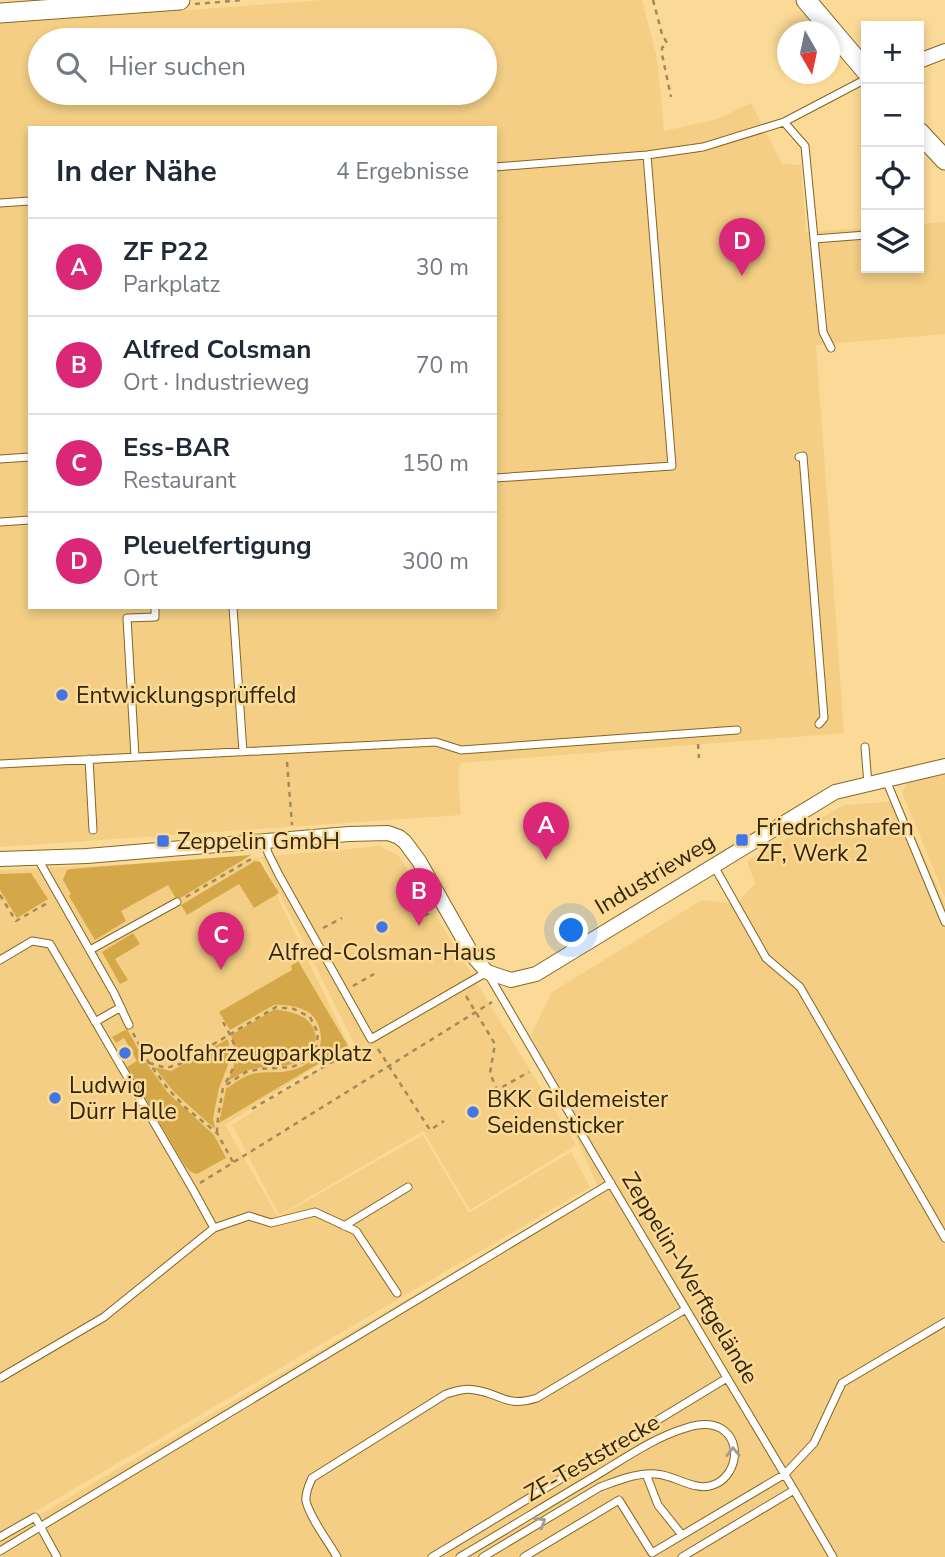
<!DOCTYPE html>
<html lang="de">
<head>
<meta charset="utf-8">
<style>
  body { margin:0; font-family:"Nunito Sans",sans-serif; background:#f2f2f3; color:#1f2937 }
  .controls { position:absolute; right:21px; top:21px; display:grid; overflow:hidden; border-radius:0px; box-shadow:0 4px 10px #0003 }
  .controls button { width:63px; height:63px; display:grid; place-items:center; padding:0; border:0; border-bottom:2px solid #e0e1e3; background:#fff; color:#1f2937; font:35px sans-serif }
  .compass { position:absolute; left:777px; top:21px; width:63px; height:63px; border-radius:50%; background:#fff; box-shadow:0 4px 10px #0003; rotate:171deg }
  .you { position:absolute; left:572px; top:931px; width:24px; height:24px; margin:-18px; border:5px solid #fff; border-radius:50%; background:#1a73e8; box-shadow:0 0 0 10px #1a73e833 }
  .badge { display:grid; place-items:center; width:46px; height:46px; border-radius:50%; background:#db2777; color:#fff; font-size:23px; font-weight:700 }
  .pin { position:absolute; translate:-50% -58px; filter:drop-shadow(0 2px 4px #0008) }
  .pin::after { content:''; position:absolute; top:37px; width:24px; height:21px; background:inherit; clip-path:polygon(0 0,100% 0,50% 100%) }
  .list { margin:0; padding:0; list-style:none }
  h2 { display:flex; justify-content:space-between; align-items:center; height:91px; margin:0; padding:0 28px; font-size:30px }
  h2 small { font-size:23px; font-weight:400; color:#747a83 }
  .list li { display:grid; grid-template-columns:46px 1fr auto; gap:21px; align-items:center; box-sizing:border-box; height:98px; padding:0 28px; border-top:2px solid #e0e1e3 }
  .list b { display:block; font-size:26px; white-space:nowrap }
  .list p { margin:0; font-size:23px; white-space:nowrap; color:#747a83 }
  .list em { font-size:23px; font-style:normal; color:#747a83 }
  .icon { flex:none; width:38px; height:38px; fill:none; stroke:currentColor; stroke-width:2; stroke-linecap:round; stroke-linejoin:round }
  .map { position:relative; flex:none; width:945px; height:1557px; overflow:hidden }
  .search { position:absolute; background:#fff; box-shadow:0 4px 10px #0003; left:28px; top:28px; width:469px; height:77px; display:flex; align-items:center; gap:18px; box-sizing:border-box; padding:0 24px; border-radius:38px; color:#747a83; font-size:26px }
  .panel { position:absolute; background:#fff; box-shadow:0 4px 10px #0003; left:28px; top:126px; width:469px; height:483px; border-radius:0px }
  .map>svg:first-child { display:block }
  .built { fill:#f3ce84; fill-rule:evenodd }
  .green { fill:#d4a848 }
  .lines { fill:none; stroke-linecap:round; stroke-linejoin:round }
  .service-casing { stroke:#846622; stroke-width:9 }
  .minor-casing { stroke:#846622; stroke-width:16 }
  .secondary-casing { stroke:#846622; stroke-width:21 }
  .path { stroke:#a28a59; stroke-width:2.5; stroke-dasharray:5 5; stroke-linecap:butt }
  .service { stroke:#fff; stroke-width:7 }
  .minor { stroke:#fff; stroke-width:14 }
  .secondary { stroke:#fff; stroke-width:19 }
  .oneway { stroke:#a39d91 }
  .poi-dot { fill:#4375e6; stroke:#fbda97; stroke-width:2.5 }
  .labels { text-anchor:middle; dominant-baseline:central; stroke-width:5; stroke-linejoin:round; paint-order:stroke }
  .poi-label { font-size:23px; fill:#32260a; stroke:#fbda97; text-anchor:start }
  .street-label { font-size:23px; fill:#32260a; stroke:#fbda97 }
</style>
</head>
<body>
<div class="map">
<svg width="945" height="1557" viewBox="0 0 945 1557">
  <rect width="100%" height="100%" fill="#fbda97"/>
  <path class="built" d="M323,0H642L657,58L664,131L718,119L751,103L782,164L801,165L806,232L866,228V268H919V224L945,222V334L816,345L844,733L461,763L458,773L461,815L0,847V24ZM40,40H485V93H40ZM30,128H495V607H30Z
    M945,774V898L902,792L909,780Z
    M900,801L945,904V1557H0V1538L598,1187L531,1035L552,992L702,900L736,904L755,884L747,861L844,805Z
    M380,846L399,856L576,1145L470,1210L423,1131L279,1215L232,1125L355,1045L261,857Z
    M259,858L349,1046L225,1125L278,1217L423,1135L469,1213L571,1152L590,1187L0,1532V870Z"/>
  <path class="green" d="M251,855L177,900L168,885L121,911L126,921L95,940L69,896L71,894L63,880L67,870L71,869Z
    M255,861L260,862L279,893L254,908L239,884L187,915L181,905Z
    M31,873L48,899L17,918L0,890V874Z
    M133,933L140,944L115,959L128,980L120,984L102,952Z
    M298,961L348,1046L219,1123L226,1089C233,1084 241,1078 249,1075C260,1071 271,1073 282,1072C301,1070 320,1060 321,1039C321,1030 318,1021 311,1014C302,1007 285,1004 274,1005L230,1030L219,1012L292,970L291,966Z
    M275,1009C291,1012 311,1015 315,1033C317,1040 314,1048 309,1053C294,1070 278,1064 258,1068C247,1069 238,1075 228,1081L237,1058L231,1035Z
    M127,1029L143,1058L168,1093L214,1135L226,1158L197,1174L191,1172L185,1166L127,1067L137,1061L124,1038L116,1043L112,1037Z
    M228,1039L231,1057L219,1088L213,1118L215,1129L175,1093L154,1067L171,1071Z"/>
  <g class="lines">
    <g class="service-casing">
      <path id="service" d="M784,122L805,146L823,332L831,348
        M495,167L647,155L703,147L784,122L866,79
        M0,203L30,201
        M814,239L866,235
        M799,457L803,456L824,718L819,724
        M0,459L30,457
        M495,478L672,466L647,155
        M0,522L30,520
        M233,607L243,752
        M865,747L868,784
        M135,757L127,618L155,617V607
        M89,759L93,830
        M0,764L436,742L461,750L737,730
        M886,780L945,922
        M265,841L268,853L279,875L371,1039L487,972L595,1157L794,1490L682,1557
        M38,859L114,993L129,1025
        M714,866L766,958L800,987L945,1238
        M90,950L177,902
        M0,960L32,941L50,944L192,1188L214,1228L104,1317L0,1378
        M95,1022L121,1007
        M344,1226L408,1187
        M214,1228L249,1216L271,1223L315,1212L356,1231L397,1293
        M646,1474L658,1505L682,1535
        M794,1490L833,1557
        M0,1537L35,1517L57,1557
        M0,1551L611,1183
        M337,1557C328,1541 310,1518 306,1501C305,1493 309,1485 312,1478L446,1394C456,1391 465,1388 475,1390C503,1394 505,1408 537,1398L686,1309
        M432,1557L727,1378
        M460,1557C506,1530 551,1502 597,1475C625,1458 655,1437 686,1428C698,1424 712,1423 722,1429C743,1443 736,1477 713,1485C695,1492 675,1475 656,1474C637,1472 617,1481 600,1487L483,1557
        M524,1557L619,1500L652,1553L785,1474L814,1443L842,1383L945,1322"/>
    </g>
    <g class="minor-casing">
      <path id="minor" d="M919,61L945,51
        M0,859L87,856L349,834L388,833L399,837L405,842L419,861L473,956L487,972L511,980L536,974L835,792L945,766"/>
    </g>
    <g class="secondary-casing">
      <path id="secondary" d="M806,0L866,71
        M0,13L180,0
        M919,132L945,160"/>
    </g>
    <path class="path" d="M653,0L662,34L667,43L662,48V54L671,97
      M195,4L244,0
      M698,744L699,758
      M287,762L292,825
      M0,895L16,921L49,902
      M186,897L253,858
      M416,921L431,912
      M323,928L342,918
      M353,986L374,974
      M466,996L495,1044L490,1073L497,1090L529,1072
      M223,1022C228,1031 236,1044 236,1056C236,1065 229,1076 225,1084
      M133,1033L149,1063L169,1090L186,1108L217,1133L233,1162
      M378,1049L430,1130L444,1121
      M149,1063L166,1068L180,1064L276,1007L294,1009L310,1017L318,1033L316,1050L305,1062L292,1067L260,1069L246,1072L223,1087C221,1103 217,1117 217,1133
      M252,1109L361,1045
      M200,1183L492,1002"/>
    <use href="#service" class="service"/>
    <use href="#minor" class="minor"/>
    <use href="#secondary" class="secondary"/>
  </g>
  <defs><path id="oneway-chevron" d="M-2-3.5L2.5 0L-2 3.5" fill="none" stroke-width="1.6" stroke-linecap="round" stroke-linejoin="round" transform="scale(1.75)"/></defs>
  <g class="oneway">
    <use href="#oneway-chevron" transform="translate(733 1452) rotate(-91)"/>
    <use href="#oneway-chevron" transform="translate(541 1522) rotate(-31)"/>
  </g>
  <g class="poi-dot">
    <circle cx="62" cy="695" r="7"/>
    <rect x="735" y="833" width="14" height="14" rx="3.5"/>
    <rect x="156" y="834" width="14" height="14" rx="3.5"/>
    <circle cx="382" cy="927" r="7"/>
    <circle cx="125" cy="1053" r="7"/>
    <circle cx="55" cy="1098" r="7"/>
    <circle cx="473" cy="1112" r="7"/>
  </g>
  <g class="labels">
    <g class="poi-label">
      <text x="76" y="695">Entwicklungsprüffeld</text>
      <text x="756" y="827">Friedrichshafen<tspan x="756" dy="26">ZF, Werk 2</tspan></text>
      <text x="177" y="841">Zeppelin GmbH</text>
      <text x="382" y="952" text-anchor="middle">Alfred-Colsman-Haus</text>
      <text x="139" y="1053">Poolfahrzeugparkplatz</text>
      <text x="69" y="1085">Ludwig<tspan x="69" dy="26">Dürr Halle</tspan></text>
      <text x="487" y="1099">BKK Gildemeister<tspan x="487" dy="26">Seidensticker</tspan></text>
    </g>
    <g class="street-label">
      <text transform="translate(655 874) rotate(-31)">Industrieweg</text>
      <text transform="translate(690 1278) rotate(59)">Zeppelin-Werftgelände</text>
      <text transform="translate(592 1458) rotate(-30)">ZF-Teststrecke</text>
    </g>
  </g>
</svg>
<div class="controls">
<button>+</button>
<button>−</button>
<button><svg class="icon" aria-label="locate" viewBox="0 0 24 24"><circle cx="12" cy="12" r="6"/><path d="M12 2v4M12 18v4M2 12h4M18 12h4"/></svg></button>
<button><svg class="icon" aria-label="layers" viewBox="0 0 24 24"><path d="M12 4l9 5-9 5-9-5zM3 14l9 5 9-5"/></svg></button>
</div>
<svg class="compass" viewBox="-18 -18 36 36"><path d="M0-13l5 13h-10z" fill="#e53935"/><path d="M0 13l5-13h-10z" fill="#747a83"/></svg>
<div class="you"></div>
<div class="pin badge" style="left:546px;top:860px">A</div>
<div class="pin badge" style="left:419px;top:926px">B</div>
<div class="pin badge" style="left:221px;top:970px">C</div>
<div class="pin badge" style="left:742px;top:276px">D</div>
<div class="search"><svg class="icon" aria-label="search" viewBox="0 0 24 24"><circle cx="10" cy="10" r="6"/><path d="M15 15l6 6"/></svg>Hier suchen</div>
<section class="panel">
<h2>In der Nähe<small>4 Ergebnisse</small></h2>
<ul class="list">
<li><span class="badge">A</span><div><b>ZF P22</b><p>Parkplatz</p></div><em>30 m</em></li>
<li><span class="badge">B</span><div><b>Alfred Colsman</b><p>Ort · Industrieweg</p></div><em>70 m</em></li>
<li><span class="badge">C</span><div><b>Ess-BAR</b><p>Restaurant</p></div><em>150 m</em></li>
<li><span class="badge">D</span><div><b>Pleuelfertigung</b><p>Ort</p></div><em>300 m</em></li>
</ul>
</section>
</div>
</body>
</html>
